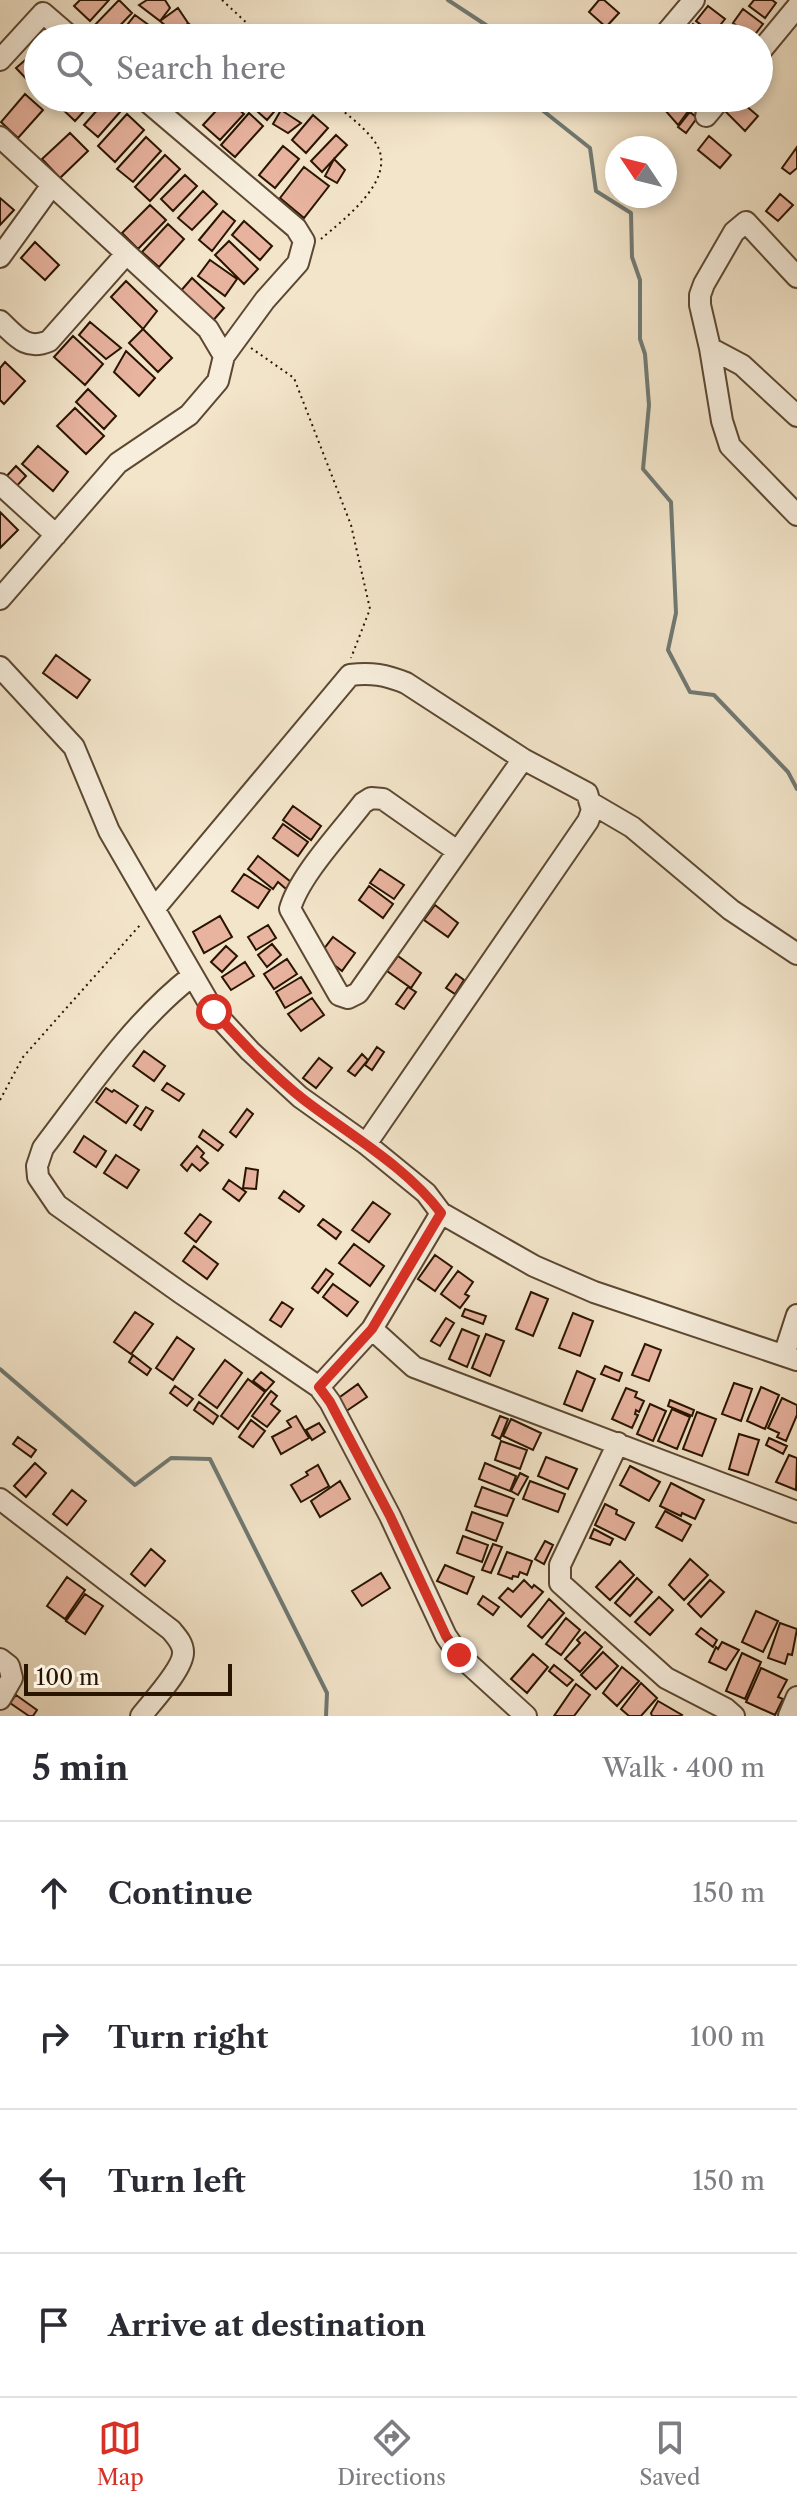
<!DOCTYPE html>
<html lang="en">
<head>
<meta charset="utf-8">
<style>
  body { margin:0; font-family:"Libre Caslon Text",serif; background:#f2f2f3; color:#2b2b33 }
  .compass { position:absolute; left:605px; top:136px; width:72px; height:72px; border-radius:50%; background:#fff; box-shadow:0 4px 12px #0003; rotate:305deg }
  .scale { position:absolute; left:24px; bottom:20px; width:208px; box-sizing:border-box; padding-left:8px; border:4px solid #291400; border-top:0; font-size:22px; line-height:28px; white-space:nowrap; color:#291400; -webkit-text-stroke:6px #f7eedd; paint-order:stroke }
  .stop { position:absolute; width:24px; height:24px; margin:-18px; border:6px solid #d93025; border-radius:50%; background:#fff }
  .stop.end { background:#d93025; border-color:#fff; box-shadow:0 2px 8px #0008 }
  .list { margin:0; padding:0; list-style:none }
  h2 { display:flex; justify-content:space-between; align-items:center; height:104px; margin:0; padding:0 32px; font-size:34px }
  h2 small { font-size:26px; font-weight:400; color:#7c7c81 }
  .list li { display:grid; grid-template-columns:52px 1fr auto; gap:24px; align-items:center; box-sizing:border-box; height:144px; padding:0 32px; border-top:2px solid #e1e1e2 }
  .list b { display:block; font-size:30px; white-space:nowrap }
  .list em { font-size:26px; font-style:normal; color:#7c7c81 }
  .icon { flex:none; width:44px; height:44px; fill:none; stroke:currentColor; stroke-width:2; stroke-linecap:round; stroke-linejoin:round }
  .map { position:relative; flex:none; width:797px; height:1716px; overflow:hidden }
  .search { position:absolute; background:#fff; box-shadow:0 4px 12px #0003; left:24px; right:24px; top:24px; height:88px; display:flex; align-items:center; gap:20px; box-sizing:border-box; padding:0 28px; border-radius:44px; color:#7c7c81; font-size:30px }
  .sheet { height:680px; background:#fff }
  nav { display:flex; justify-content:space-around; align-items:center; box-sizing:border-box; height:112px; border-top:2px solid #e1e1e2; background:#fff; font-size:22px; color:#7c7c81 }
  nav a { display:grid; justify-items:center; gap:4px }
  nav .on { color:#d93025 }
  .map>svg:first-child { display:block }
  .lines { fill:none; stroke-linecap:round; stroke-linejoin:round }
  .stream { stroke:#707973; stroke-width:4 }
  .building { fill:#e8b39f; stroke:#291400; stroke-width:2 }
  .minor-casing { stroke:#5c4832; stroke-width:24 }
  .path { stroke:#291400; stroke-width:2; stroke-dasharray:2 4; stroke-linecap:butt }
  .minor { stroke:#f7eedd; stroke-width:20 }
  .route { stroke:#d93025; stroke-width:10 }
</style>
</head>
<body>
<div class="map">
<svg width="797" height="1716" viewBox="0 0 797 1716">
  <rect width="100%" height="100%" fill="#f3e5ca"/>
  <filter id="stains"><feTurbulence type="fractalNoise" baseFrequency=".0025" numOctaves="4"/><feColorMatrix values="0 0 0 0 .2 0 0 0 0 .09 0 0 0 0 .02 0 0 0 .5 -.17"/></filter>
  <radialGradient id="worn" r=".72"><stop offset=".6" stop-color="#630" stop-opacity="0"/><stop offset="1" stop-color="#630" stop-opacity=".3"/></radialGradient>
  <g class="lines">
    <path class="stream" d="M448,0L486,25L492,38
      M527,98L590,148L596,191L631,213L632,257L640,280V339L645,354L649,405L643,469L671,502L676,613L668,650L690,692L714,695L788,772L797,789
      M0,1369L135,1485L171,1458L210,1459L327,1693L326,1716"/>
  </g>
  <path class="building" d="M80,0H109L90,21L74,6Z
    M119,0L132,13L108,38L89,31Z
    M147,0H165L170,8L160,21L139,5Z
    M599,0H604L619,13L606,27L589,12Z
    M754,0H772L776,3L765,18L749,6Z
    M708,6L725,19L713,34L696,21Z
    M178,8L188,23L178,36L160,21Z
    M743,9L763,24L753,37L733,23Z
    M135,15L150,26L140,38H117Z
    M188,23L206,38H183Z
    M693,24L710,38H682Z
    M38,49V80L32,85L16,68Z
    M25,94L43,110L18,138L1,122Z
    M64,98H96L75,121L58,105Z
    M271,98L280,105L267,120L258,112Z
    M672,98L689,110L678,125L664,109Z
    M227,99L244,114L220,140L203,125Z
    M738,99L758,116L745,131L726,112Z
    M106,100L120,112L98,137L84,125Z
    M281,110L301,123L288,133L273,124Z
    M690,112L697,118L686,133L678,127Z
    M249,113L263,126L235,157L221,145Z
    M127,114L144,130L115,162L98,146Z
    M313,115L328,128L306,153L292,140Z
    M70,133L88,151L60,178L42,159Z
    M336,135L347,145L322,172L311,161Z
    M709,136L731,155L720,168L698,150Z
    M146,137L161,151L133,182L117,169Z
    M283,146L299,159L275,188L259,175Z
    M797,147V168L790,174L782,168Z
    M165,155L180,169L150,201L135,187Z
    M334,159L345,170L337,183L325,176Z
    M304,167L329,186L304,218L280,198Z
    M185,175L197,186L173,211L161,199Z
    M203,191L217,204L192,230L178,218Z
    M780,194L793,205L778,221L766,211Z
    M0,198L14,210L0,225Z
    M150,205L166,220L138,249L122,233Z
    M223,211L235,221L212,251L199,240Z
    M244,221L272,246L260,260L232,235Z
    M168,224L184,239L159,267L142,252Z
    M229,241L258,269L244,284L215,255Z
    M35,242L59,265L45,280L21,258Z
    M210,260L237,279L225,296L198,276Z
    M192,278L224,308L211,323L179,293Z
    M126,281L157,311L143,329L111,297Z
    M90,322L121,348L106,359L79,335Z
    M143,329L172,358L158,372L129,343Z
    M73,336L103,364L85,385L54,357Z
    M126,351L155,378L139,396L114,372Z
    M5,362L25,381L4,404L0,400V368Z
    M88,389L116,416L104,429L76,402Z
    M75,408L104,436L86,454L57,426Z
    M38,446L68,472L53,491L22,464Z
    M16,466L26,476L14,489L3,480Z
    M0,512L18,530L0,548Z
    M56,655L90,680L77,698L43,673Z
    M293,806L321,826L311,840L283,820Z
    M283,824L308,842L298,856L273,838Z
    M258,856L291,882L286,889L278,882L273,889L248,869Z
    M380,869L404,885L394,899L370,883Z
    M244,874L270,890L258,908L232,891Z
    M369,886L393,904L383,918L359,900Z
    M435,905L458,923L448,937L424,920Z
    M220,916L232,937L204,953L193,932Z
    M268,925L276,938L256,950L248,937Z
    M333,937L355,953L342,971L320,954Z
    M272,944L281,955L267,967L258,955Z
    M226,946L237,956L222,972L211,962Z
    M398,956L421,973L411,988L387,971Z
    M287,959L297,974L274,989L264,974Z
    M245,962L254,976L231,990L222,977Z
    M456,974L464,980L455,994L446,988Z
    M301,977L311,993L285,1008L276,992Z
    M408,987L416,992L404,1009L396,1004Z
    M312,998L324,1015L301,1031L288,1014Z
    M377,1047L384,1052L372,1070L365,1065Z
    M144,1051L165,1066L154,1081L133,1066Z
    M362,1054L368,1060L355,1076L348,1071Z
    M319,1058L332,1068L316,1088L303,1078Z
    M167,1083L184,1094L179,1101L162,1090Z
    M106,1088L112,1092L114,1090L138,1106L126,1123L96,1102Z
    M146,1107L153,1111L141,1130L134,1125Z
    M247,1109L253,1114L236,1137L230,1132Z
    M203,1130L223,1145L218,1151L199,1137Z
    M84,1136L106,1151L96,1167L74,1152Z
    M197,1146L204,1153L201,1157L208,1163L200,1171L192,1164L187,1171L181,1165Z
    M116,1155L139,1170L127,1188L104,1173Z
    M246,1168L258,1170L256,1189L243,1188Z
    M229,1180L246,1192L239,1201L223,1189Z
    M284,1191L304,1206L299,1212L279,1198Z
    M373,1202L390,1214L369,1242L352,1230Z
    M200,1214L211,1222L196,1242L185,1233Z
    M323,1219L341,1232L336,1239L318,1225Z
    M354,1244L384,1266L370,1286L339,1263Z
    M194,1246L218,1264L207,1279L183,1261Z
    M435,1255L452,1267L435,1291L418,1279Z
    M326,1269L333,1274L318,1293L312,1288Z
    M458,1271L473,1282L465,1294L469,1296L460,1308L441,1294Z
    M333,1284L358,1302L347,1316L323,1297Z
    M531,1292L548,1299L533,1336L516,1329Z
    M282,1302L293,1309L281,1327L270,1320Z
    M465,1309L486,1316L483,1324L462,1316Z
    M135,1312L153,1324L131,1354L114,1342Z
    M573,1313L593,1321L580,1356L559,1348Z
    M446,1318L454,1323L440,1346L431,1341Z
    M462,1329L479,1336L467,1367L449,1359Z
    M486,1334L504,1341L490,1376L472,1368Z
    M177,1337L194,1349L173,1380L156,1368Z
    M645,1344L661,1350L649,1381L632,1375Z
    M133,1355L151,1369L147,1375L129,1362Z
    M225,1360L242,1373L217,1408L199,1395Z
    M605,1366L622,1373L619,1381L601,1374Z
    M577,1371L595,1379L582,1411L564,1404Z
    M261,1372L274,1382L266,1391L253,1381Z
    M248,1379L265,1392L238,1429L221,1416Z
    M734,1383L752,1389L741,1421L722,1414Z
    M358,1384L367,1397L342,1414L333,1402Z
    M175,1386L193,1399L187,1406L170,1393Z
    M761,1387L779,1395L765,1429L747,1421Z
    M626,1388L637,1392L635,1397L644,1401L639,1412L636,1410L635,1414L638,1415L632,1428L612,1419Z
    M271,1391L277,1396L271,1404L280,1411L267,1427L252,1416Z
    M782,1398L797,1405V1415L786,1441L777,1437L779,1433L768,1428Z
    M670,1400L694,1410L692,1416L668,1406Z
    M199,1402L218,1416L213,1424L194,1410Z
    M650,1404L666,1411L653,1441L637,1434Z
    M672,1409L690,1417L677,1449L658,1441Z
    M697,1412L716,1419L702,1456L683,1449Z
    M296,1416L309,1438L281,1454L272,1437L291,1427L287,1421Z
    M500,1416L508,1419L500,1439L492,1435Z
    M511,1419L541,1433L533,1450L503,1436Z
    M251,1420L265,1431L253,1447L239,1437Z
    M319,1423L325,1432L312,1440L306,1430Z
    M739,1434L759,1440L748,1475L729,1469Z
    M18,1437L36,1450L31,1457L13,1444Z
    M769,1438L787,1446L783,1454L766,1445Z
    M501,1441L527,1450L520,1469L495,1460Z
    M789,1455L797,1458L796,1490L776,1482Z
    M546,1457L577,1469L568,1489L538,1476Z
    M35,1463L46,1473L26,1497L14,1486Z
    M485,1463L516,1476L510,1491L479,1479Z
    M318,1465L329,1486L301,1502L291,1485L308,1475L306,1472Z
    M630,1466L660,1482L649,1501L620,1485Z
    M520,1473L528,1477L518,1495L511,1491Z
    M340,1481L350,1499L320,1517L311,1501Z
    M530,1481L565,1494L558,1512L523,1499Z
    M671,1483L704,1500L695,1519L682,1513L681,1516L660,1506Z
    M482,1487L514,1499L507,1516L475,1506Z
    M72,1490L86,1501L67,1525L53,1514Z
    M605,1504L617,1510L616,1514L634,1523L625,1540L595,1525Z
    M665,1511L691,1525L682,1541L656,1527Z
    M472,1512L503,1523L496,1541L466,1530Z
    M594,1529L613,1539L610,1545L590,1538Z
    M463,1536L488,1545L482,1562L457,1553Z
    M545,1541L553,1545L544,1564L535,1559Z
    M493,1544L502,1547L491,1573L482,1570Z
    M151,1549L165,1561L145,1586L131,1574Z
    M507,1552L532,1561L527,1575L520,1572L518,1577L513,1576L512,1579L498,1574Z
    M690,1559L708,1575L684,1600L669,1585Z
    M620,1561L634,1575L610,1600L596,1587Z
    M445,1565L474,1577L467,1594L437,1581Z
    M381,1573L390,1588L362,1606L352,1591Z
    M67,1577L85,1590L65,1619L47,1606Z
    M637,1578L652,1592L630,1616L615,1603Z
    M524,1580L532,1588L534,1585L543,1592L521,1617L499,1598L508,1588L513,1592Z
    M710,1580L724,1592L701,1617L688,1604Z
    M85,1594L103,1606L85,1634L66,1621Z
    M483,1596L499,1607L493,1615L478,1604Z
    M659,1597L673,1610L650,1635L635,1622Z
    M549,1599L564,1613L542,1638L528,1626Z
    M756,1611L778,1621L763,1652L742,1642Z
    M566,1618L580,1630L561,1655L546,1644Z
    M780,1623L797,1629L792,1655L788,1654L785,1664L768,1658Z
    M701,1628L717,1640L713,1647L696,1634Z
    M585,1632L602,1647L580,1672L565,1659L580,1643L577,1640Z
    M722,1642L739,1650L726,1670L709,1662L716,1647L718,1649Z
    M603,1652L618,1666L596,1689L581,1675Z
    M742,1653L761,1662L745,1699L726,1691Z
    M533,1654L548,1667L527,1693L511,1679Z
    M554,1665L573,1680L567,1686L549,1671Z
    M622,1667L639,1681L617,1706L603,1693Z
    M761,1668L787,1680L778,1697L783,1699L775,1715L746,1702Z
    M641,1683L657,1698L641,1716H629L621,1709Z
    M576,1684L590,1695L574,1716H554Z
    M16,1695L37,1710L33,1716H29L10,1703Z
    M658,1701L682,1715L681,1716H652L651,1713Z"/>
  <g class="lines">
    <g class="minor-casing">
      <path id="minor" d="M662,38L694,0
        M759,53L797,7
        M0,60L43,13L72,38
        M706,116L721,98
        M0,137L208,329L224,356
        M0,257L52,185
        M797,277L746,222L734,232L704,284L700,295V305L710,348L722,421L730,446L797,515
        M0,321C16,336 26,351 49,341L126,254
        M710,348L742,365L797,416
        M0,484L56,535
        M0,599L118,463L189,415L218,381L224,356L265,300L298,263L304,241L296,228L143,98
        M0,667L74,747L109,831L214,1012L250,1051L300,1097L366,1144L426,1193L441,1213
        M591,803L632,827L731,910L797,954
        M457,851L383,799L371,798L363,803C341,832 299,876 290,909L339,995L348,998L358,993L523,759
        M155,908L350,675C371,672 386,675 406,683L523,759L587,793L592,810L588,821L366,1144
        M192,976C132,1023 89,1088 43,1148L37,1166L38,1177L57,1205L181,1293L319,1387
        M372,1329L414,1367L797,1512
        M784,1355L797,1315
        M618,1443L560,1565V1583L666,1678L726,1709L734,1716
        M0,1499L171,1630C176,1636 183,1643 183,1652C184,1668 151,1703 141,1716
        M0,1659L9,1666L12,1678L0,1699
        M526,1716L459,1655L446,1636L390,1516L330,1402L319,1387L372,1329L441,1213L534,1266L594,1292L797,1360
        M789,1716L797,1697"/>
    </g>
    <path class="path" d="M222,0L263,38
      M321,239C344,219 400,178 375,142C363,125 343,112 328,98
      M251,348L294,378L351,525L370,609L351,658
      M0,1100L23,1057L141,924"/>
    <use href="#minor" class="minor"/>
  </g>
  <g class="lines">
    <path class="route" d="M214,1012C242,1042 270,1073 303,1099C348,1134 406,1166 441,1213L372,1329L319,1387L330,1402L390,1516L446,1636L459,1655"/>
  </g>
  <rect width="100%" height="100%" filter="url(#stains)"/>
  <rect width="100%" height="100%" fill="url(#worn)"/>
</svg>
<svg class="compass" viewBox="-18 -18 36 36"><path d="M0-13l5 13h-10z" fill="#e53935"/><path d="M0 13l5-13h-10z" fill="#7c7c81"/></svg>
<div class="scale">100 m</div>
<div class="stop" style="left:214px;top:1012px"></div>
<div class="stop end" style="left:459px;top:1655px"></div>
<div class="search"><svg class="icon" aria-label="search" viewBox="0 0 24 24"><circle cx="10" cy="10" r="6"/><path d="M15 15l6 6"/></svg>Search here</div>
</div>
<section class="sheet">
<h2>5 min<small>Walk · 400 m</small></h2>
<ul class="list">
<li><svg class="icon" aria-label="ahead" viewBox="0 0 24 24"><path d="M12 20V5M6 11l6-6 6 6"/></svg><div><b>Continue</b></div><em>150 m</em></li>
<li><svg class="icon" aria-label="right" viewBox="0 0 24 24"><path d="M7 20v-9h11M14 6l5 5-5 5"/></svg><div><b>Turn right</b></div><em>100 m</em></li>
<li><svg class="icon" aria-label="left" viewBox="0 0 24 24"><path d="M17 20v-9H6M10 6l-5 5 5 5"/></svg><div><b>Turn left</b></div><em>150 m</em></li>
<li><svg class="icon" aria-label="arrive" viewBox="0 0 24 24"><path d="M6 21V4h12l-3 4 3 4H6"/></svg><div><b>Arrive at destination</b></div></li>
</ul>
</section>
<nav>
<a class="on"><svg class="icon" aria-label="map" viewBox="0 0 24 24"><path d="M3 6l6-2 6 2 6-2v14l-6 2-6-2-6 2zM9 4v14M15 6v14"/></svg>Map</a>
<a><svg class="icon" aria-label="directions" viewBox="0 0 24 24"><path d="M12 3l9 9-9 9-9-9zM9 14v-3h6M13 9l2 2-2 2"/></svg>Directions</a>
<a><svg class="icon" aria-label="saved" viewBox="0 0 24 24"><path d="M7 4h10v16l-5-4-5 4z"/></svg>Saved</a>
</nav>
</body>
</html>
